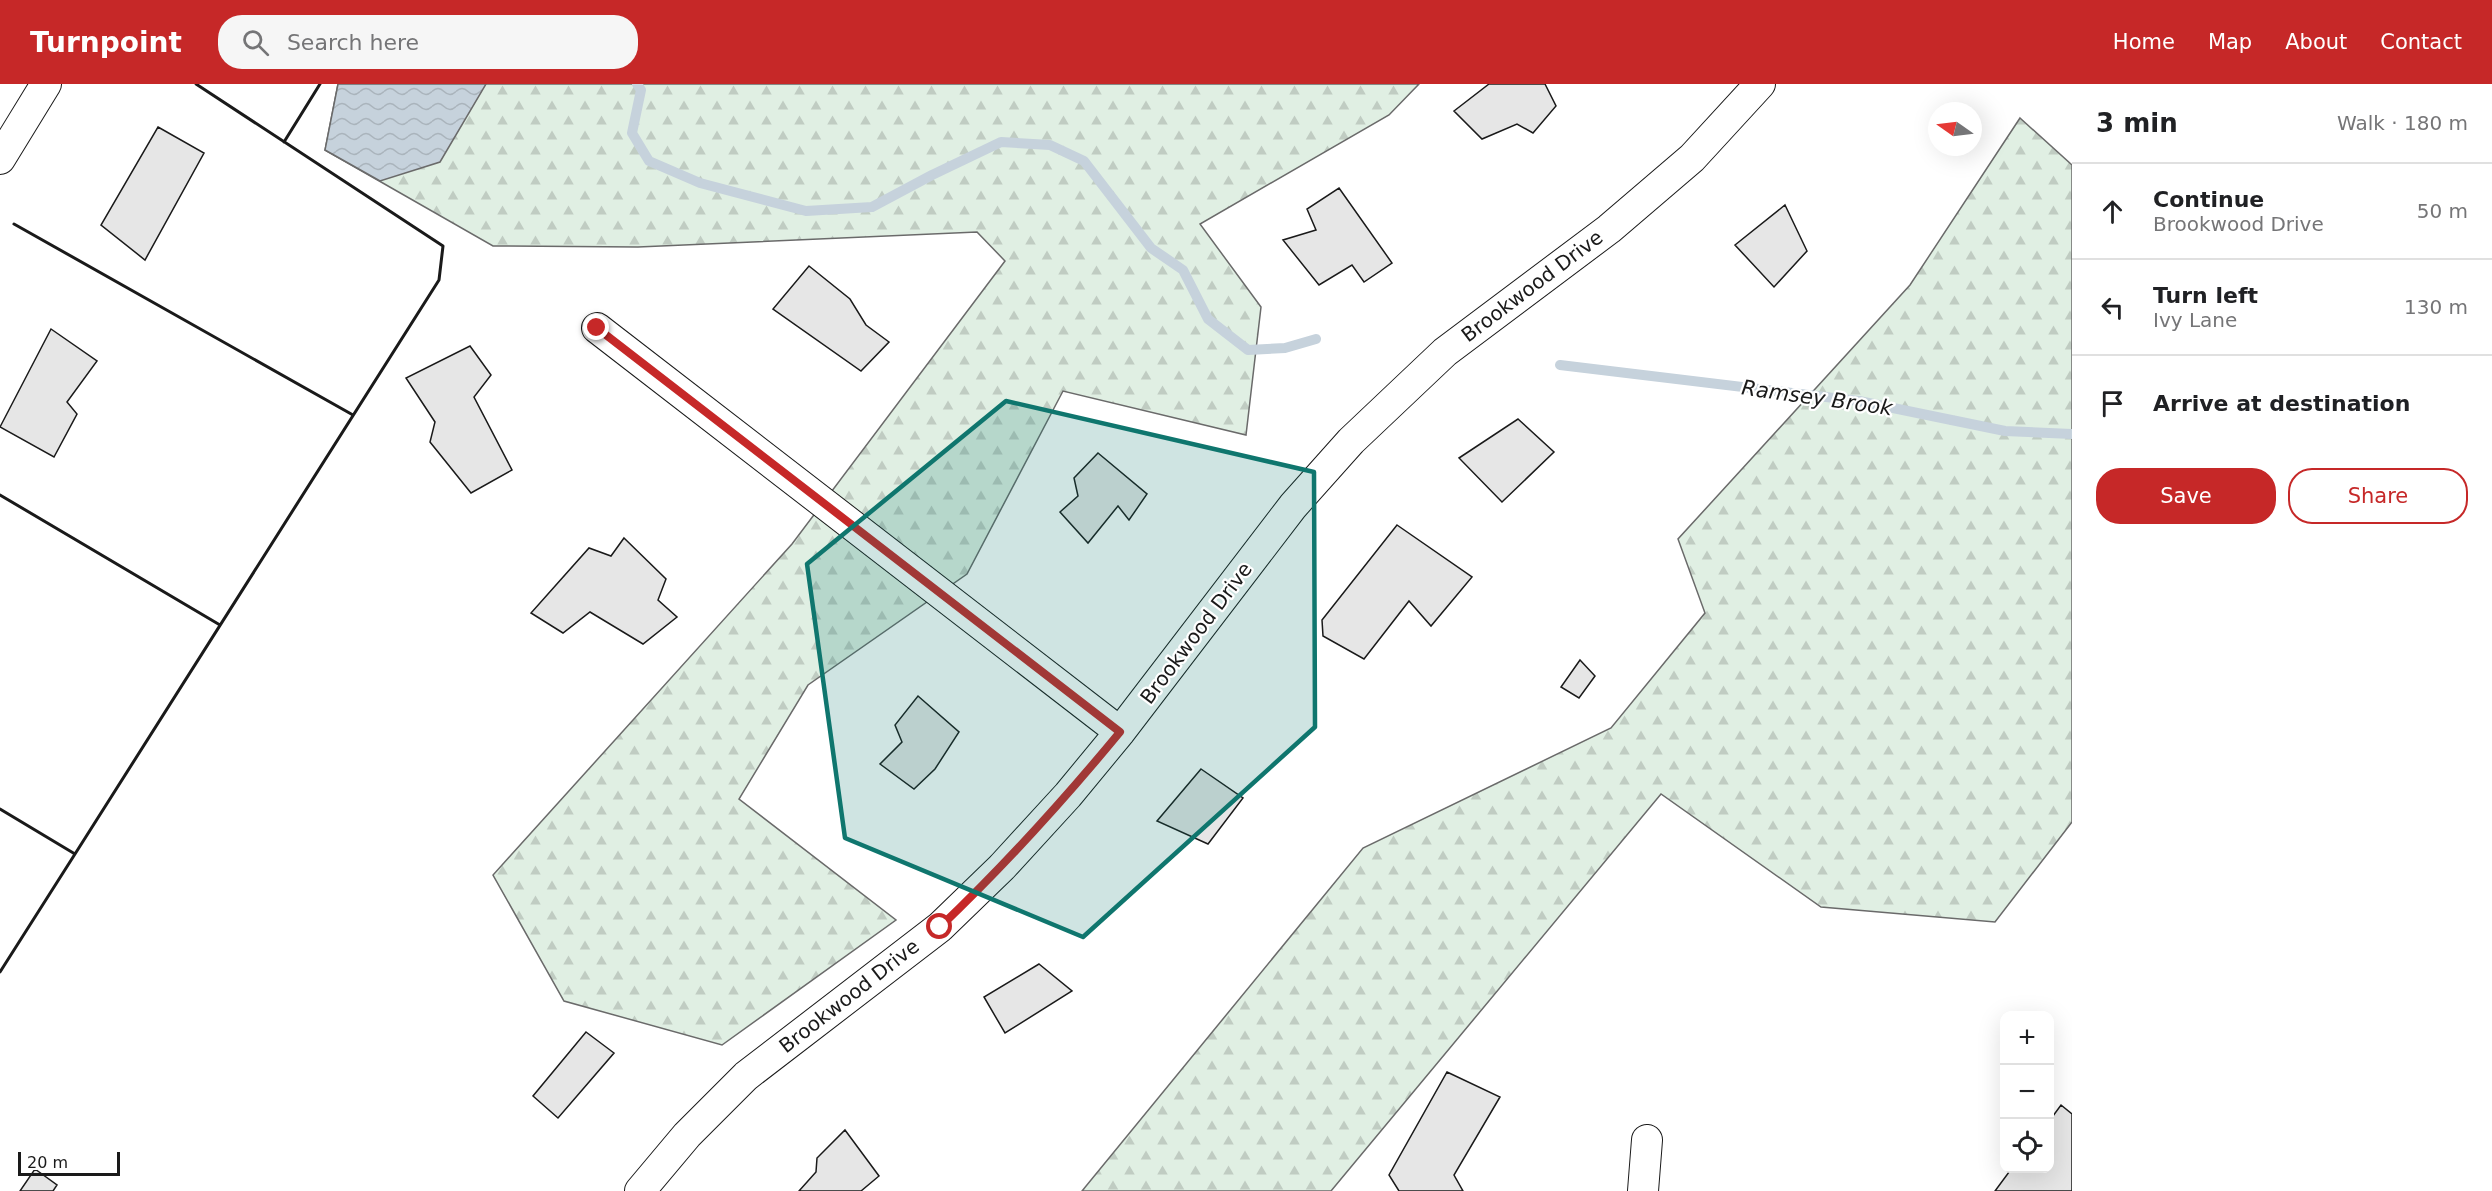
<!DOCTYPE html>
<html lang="en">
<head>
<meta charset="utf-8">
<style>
  body { margin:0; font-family:"DejaVu Sans",sans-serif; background:#f6f6f6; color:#202124 }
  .controls { position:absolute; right:18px; bottom:18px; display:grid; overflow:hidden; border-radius:12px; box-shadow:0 6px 24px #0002 }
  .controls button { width:54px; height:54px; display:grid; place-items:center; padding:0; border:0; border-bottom:2px solid #e0e0e0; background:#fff; color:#202124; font:30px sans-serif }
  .compass { position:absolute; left:1928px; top:18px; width:54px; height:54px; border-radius:50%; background:#fff; box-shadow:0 6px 24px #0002; rotate:284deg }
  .scale { position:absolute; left:18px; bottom:15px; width:102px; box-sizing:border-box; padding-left:6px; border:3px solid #1a1a1a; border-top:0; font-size:16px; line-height:21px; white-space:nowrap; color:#1a1a1a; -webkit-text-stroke:4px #fff; paint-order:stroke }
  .stop { position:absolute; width:18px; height:18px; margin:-14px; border:4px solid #c62828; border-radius:50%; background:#fff }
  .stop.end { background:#c62828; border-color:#fff; box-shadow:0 2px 6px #0008 }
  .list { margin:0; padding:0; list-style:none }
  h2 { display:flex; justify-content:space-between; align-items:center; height:78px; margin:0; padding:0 24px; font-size:26px }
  h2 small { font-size:20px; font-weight:400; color:#757577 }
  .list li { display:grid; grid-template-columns:39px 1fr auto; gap:18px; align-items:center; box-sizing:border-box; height:96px; padding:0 24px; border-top:2px solid #e0e0e0 }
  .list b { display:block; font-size:22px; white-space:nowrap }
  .list p { margin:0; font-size:20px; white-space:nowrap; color:#757577 }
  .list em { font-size:20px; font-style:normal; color:#757577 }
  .actions { display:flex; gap:12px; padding:18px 24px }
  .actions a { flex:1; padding:14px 0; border:2px solid #c62828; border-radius:24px; text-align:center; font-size:21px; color:#c62828 }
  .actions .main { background:#c62828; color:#fff }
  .icon { flex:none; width:33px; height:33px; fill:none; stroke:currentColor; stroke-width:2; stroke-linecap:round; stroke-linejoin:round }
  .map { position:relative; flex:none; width:2072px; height:1107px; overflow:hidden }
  header { display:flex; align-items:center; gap:36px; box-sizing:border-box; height:84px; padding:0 30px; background:#c62828; color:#fff }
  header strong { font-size:28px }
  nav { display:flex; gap:33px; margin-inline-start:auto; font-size:21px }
  .search { width:420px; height:54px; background:#f6f6f6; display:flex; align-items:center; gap:15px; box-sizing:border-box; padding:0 21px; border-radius:24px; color:#757577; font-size:22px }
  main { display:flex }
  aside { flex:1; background:#fff }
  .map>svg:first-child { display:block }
  .forest { fill:url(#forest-firs); stroke:#6a6a6a; stroke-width:1.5 }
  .water { fill:url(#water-waves); stroke:#6a6a6a; stroke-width:1.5 }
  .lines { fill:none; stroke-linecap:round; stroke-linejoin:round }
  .stream { stroke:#c6d2dc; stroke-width:10 }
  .building { fill:#e6e6e6; stroke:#1a1a1a; stroke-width:1.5 }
  .street-casing { stroke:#1a1a1a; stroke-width:32 }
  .street { stroke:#fff; stroke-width:30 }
  .wall { stroke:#1a1a1a; stroke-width:3 }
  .route { stroke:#c62828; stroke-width:8 }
  .marked { fill:#0f766e; fill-opacity:0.2; stroke:#0f766e; stroke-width:4.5; stroke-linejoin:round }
  .labels { text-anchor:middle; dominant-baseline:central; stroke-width:4.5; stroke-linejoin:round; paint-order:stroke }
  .street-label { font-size:20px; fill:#1a1a1a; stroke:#fff }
  .water-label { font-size:21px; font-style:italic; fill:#1a1a1a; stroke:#fff }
</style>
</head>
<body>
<header>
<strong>Turnpoint</strong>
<div class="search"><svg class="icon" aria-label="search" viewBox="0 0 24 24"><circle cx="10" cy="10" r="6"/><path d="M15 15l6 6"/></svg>Search here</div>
<nav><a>Home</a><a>Map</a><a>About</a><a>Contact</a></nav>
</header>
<main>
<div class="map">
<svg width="2072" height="1107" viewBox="0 0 2072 1107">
  <defs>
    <pattern id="forest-firs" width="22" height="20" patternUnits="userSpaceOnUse" patternTransform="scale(1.5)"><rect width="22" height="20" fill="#e0efe3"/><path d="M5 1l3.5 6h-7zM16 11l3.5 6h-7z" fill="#c0ccc2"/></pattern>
    <pattern id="water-waves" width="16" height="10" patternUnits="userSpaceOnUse" patternTransform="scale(1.5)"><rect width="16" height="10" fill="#c6d2dc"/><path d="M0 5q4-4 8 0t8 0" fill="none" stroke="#aab4bc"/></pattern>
  </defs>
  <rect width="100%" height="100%" fill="#fff"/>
  <path class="forest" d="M338,0H1419L1389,31L1200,140L1261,223L1246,351L1063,307L967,490L808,601L739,715L896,836L722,961L564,917L493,791L792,460L1005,177L977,148L638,163L493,162L325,66Z
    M2020,34L2072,81V738L1995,838L1821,823L1661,710L1331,1107H1082L1363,764L1611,644L1705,529L1678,455L1910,201Z"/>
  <path class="water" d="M338,0H486L440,78L380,97L325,66Z"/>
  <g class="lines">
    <path class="stream" d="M637,0L641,6L632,49L649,77L700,99L806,127L872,123L932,91L1001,58L1050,61L1084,77L1151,164L1183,186L1208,235L1248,266L1285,264L1316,255
      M1560,281L1859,317L2005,347L2072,350"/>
  </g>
  <path class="building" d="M1489,0H1545L1556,22L1533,49L1517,40L1482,55L1454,27Z
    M158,43L204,69L145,176L101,141Z
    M1339,104L1392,179L1364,198L1352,181L1319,201L1283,156L1316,146L1307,125Z
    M1785,121L1807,167L1774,203L1735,161Z
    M809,182L850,215L866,241L889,258L861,287L773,225Z
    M51,245L97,277L67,318L77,330L54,373L0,343Z
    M470,262L491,291L474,313L512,386L471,409L430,358L435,338L406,294Z
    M1518,335L1554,368L1502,418L1459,374Z
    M1098,369L1147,410L1129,436L1118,422L1088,459L1060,428L1078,412L1074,394Z
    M1397,441L1472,493L1431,542L1409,517L1364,575L1323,552L1322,536Z
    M624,454L666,495L658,516L677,533L643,560L590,528L563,549L531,529L589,464L611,472Z
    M1580,576L1595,592L1579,614L1561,603Z
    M918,612L959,648L935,685L914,705L880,680L902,658L895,641Z
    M1201,685L1243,714L1208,760L1157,737Z
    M1039,880L1072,907L1005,949L984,913Z
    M586,948L614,969L558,1034L533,1012Z
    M1447,988L1500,1013L1454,1091L1463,1107H1399L1389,1091Z
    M2061,1021L2072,1030V1107H1995L2012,1084H2050V1036Z
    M845,1046L879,1092L861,1107H799L816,1088L817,1074Z
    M35,1085L57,1101L53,1107H20Z"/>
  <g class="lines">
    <g class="street-casing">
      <path id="street" d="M0,75L46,0
        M597,244L1120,648
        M640,1107L687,1051L746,992L940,843L1002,783L1068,711L1120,648L1293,422L1351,357L1445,268L1609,145L1692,74L1760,0
        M1643,1107L1647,1056"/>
    </g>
    <use href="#street" class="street"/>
    <path class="wall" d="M284,58L320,0
      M14,140L353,331
      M0,411L220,541
      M0,725L75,770L439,196L443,162L196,0
      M0,888L75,770"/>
  </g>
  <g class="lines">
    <path class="route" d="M597,244L1120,648C1063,717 1005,781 940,843"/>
  </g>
  <path class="marked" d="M1006,317L1314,388L1315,643L1083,853L845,754L807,480Z"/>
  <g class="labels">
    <g class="street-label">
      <text transform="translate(1532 202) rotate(-37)">Brookwood Drive</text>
      <text transform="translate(1196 549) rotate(-53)">Brookwood Drive</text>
      <text transform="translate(849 912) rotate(-38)">Brookwood Drive</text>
    </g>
    <g class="water-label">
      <text transform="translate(1817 314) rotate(8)">Ramsey Brook</text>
    </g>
  </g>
</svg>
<div class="controls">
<button>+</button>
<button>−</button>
<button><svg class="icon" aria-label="locate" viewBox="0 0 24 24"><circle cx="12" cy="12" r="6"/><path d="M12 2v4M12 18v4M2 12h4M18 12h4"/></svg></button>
</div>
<svg class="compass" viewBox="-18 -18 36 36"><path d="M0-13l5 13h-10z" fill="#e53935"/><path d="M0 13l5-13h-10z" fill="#757577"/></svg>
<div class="scale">20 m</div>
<div class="stop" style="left:940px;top:843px"></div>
<div class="stop end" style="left:597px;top:244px"></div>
</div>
<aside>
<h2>3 min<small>Walk · 180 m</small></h2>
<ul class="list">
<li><svg class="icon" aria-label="ahead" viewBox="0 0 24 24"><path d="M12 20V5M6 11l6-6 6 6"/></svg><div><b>Continue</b><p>Brookwood Drive</p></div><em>50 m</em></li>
<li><svg class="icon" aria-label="left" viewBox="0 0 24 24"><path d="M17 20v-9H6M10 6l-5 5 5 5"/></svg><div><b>Turn left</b><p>Ivy Lane</p></div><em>130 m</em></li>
<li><svg class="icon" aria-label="arrive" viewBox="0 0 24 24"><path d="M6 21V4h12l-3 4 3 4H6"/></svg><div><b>Arrive at destination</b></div></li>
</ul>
<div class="actions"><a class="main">Save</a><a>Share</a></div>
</aside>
</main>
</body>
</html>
